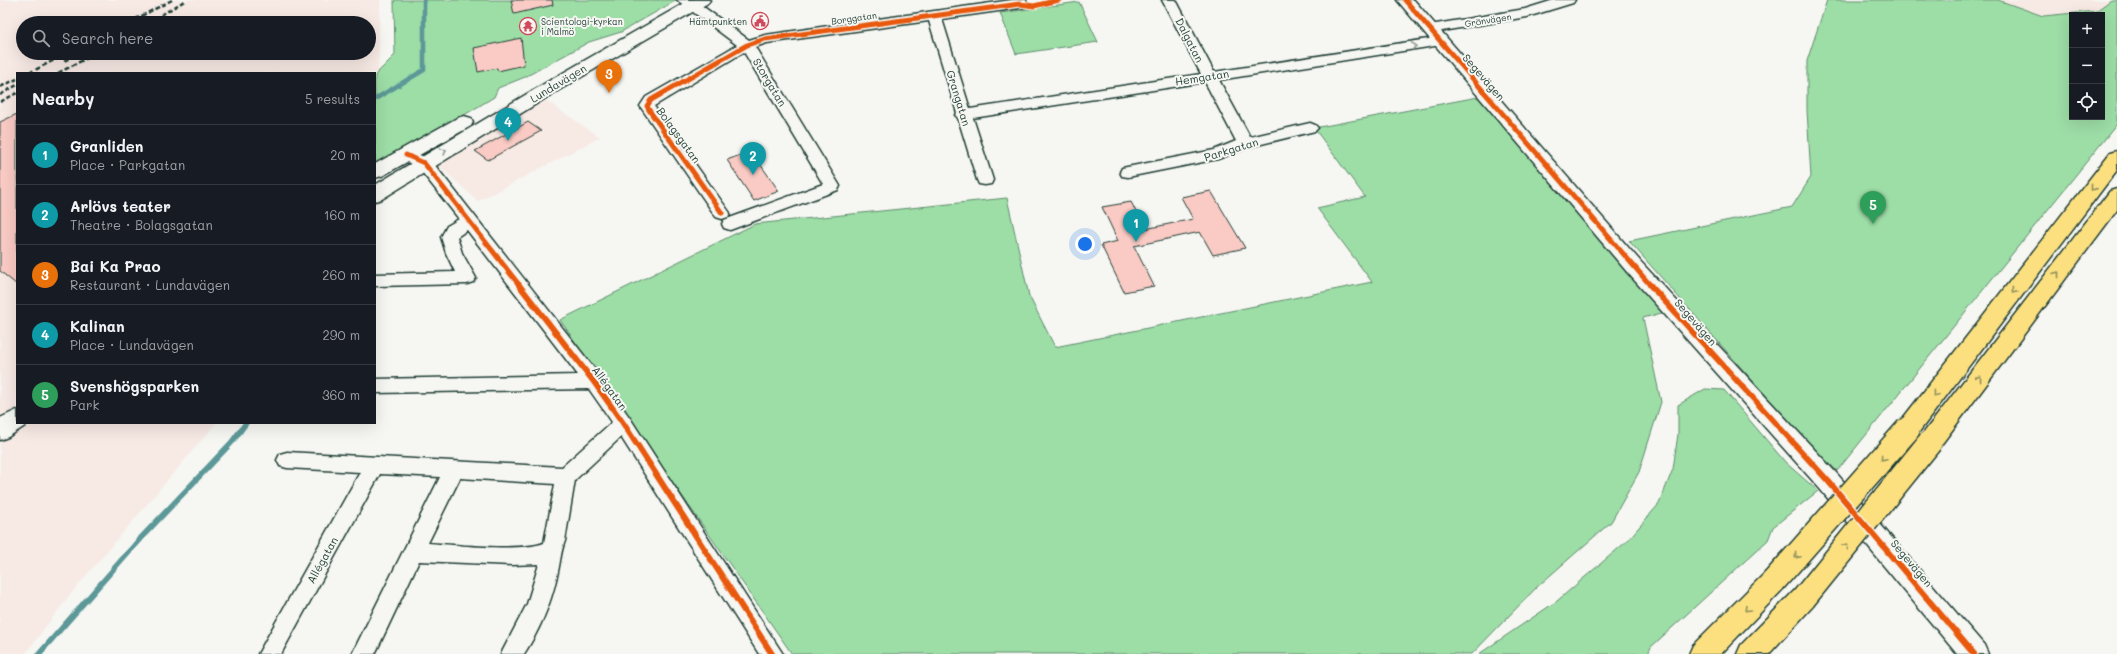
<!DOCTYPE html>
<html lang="en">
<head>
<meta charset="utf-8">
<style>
  body { margin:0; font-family:Mali,sans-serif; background:#242831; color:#f1f3f6 }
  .controls { position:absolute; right:12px; top:12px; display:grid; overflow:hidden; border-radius:0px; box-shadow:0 4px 16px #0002 }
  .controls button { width:36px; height:36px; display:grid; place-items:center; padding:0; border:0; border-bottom:1px solid #363941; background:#171b24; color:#f1f3f6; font:20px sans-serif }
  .you { position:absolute; left:1085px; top:244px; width:14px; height:14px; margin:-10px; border:3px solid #fff; border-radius:50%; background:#1a73e8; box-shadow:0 0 0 6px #1a73e833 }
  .badge { display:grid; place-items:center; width:26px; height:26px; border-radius:50%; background:#0f766e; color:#fff; font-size:13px; font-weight:700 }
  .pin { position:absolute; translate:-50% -33px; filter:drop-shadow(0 1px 2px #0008) }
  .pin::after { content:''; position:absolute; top:21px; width:14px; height:12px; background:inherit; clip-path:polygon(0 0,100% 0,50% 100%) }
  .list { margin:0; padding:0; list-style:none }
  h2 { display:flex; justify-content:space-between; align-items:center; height:52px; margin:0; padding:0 16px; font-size:17px }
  h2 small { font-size:13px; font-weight:400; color:#9ea1a6 }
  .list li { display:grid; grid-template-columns:26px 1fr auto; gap:12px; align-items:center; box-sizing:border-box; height:60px; padding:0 16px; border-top:1px solid #363941 }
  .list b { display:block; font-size:15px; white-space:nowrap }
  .list p { margin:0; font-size:13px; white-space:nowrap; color:#9ea1a6 }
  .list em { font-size:13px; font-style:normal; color:#9ea1a6 }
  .icon { flex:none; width:22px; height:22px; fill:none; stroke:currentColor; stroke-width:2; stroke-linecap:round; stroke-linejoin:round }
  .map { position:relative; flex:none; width:2117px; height:654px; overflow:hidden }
  .search { position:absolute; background:#171b24; box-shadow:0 4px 16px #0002; left:16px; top:16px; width:360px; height:44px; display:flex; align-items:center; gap:10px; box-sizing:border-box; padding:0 14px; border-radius:22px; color:#9ea1a6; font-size:15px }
  .panel { position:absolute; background:#171b24; box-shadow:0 4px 16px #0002; left:16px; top:72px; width:360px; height:352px; border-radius:0px }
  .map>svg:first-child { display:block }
  .built { fill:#f7e9e4; fill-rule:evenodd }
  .green { fill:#9ddda6; stroke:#5e8d6d; fill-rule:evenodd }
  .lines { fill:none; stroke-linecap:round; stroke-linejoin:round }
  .stream-far1 { stroke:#5b9898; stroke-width:4.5 }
  .stream { stroke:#5b9898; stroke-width:5.5 }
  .building { fill:#facac4; stroke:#1f3d34 }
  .street-casing { stroke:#1f3d34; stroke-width:3 }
  .secondary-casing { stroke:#1f3d34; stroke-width:3 }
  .highway-casing { stroke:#1f3d34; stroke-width:3 }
  .street { fill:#f6f6f2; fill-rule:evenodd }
  .secondary { fill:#f6f6f2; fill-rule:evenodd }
  .highway { fill:#fce080; fill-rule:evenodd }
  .rail { stroke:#1f3d34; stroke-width:2.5; stroke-dasharray:5 2.5; stroke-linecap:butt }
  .highway-bridge-casing { stroke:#1f3d34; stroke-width:27; stroke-linecap:butt }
  .highway-bridge { stroke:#fce080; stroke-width:24 }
  .cycleway-far1-casing { stroke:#f6f6f2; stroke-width:7 }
  .cycleway-casing { stroke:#f6f6f2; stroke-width:9 }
  .cycleway-far1 { stroke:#e8590c; stroke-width:5 }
  .cycleway { stroke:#e8590c; stroke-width:6 }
  .oneway { stroke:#8a9a93 }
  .oneway2 { stroke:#8e8e5a }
  .labels { text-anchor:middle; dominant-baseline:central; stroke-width:4; stroke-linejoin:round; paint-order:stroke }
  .far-street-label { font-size:9px; fill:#1f3d34; stroke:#f6f6f2 }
  .far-poi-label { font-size:9px; fill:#1f3d34; stroke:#f6f6f2; text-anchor:start }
  .street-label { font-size:11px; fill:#1f3d34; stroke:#f6f6f2 }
</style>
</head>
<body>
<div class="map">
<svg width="2117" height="654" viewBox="0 0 2117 654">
  <rect width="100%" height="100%" fill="#f6f6f2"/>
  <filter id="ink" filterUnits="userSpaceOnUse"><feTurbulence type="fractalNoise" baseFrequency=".025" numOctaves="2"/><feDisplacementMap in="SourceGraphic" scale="8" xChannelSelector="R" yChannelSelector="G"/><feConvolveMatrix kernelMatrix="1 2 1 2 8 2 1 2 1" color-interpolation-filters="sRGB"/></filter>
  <g filter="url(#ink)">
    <path class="built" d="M0,0H380L378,84L375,86V73H17V423H216L68,597L25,654H0ZM23,23H369V53H23Z
      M1998,0H2112L2098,11L2043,16Z
      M543,99L600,137L478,201L439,166Z"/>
    <path class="green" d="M394,0H677L621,32L589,42L525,77L498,88L494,97L375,169V75L395,55Z
      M1827,0H1998L2043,16L2096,11L2111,0H2117V124L1837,471L1829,463L1827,465L1629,241L1792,207L1811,177L1807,110V61ZM2072,15H2102V117H2072Z
      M1079,2L1098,42L1016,54L1000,13Z
      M1478,97L1665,312L1643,318L1661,402L1639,472L1611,522L1537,587L1472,654H792L560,320L755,224L1007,198L1029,296L1055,347L1372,282L1317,208L1365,197L1314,128Z
      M1705,389L1724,390L1786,463L1818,491L1773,527L1768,540L1651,647L1648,654H1479L1557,601L1627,541L1659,504L1673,469L1678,434V405Z"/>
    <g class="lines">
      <path class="stream-far1" d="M375,99L424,70V0"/>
      <path class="stream" d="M39,654L139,540L232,442L246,423"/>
    </g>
    <path class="building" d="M511,0H552L553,5L514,14Z
      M521,38L524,65L498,71L497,68L478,72L474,48Z
      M17,114V285L0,271V122Z
      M528,122L541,131L488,160L475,151Z
      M751,151L779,191L754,201L727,160Z
      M1211,191L1245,248L1213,255L1200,232L1134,246L1154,286L1124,292L1101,245L1118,241L1102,207L1131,202L1145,229L1193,219L1181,197Z"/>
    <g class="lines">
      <g class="street-casing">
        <path id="street" d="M677,0H694L749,40L765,35L1012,0H1026L1027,4L1025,7L1020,8L942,19L970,109L1201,74L1162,0H1176L1214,72L1441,37L1446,38L1448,41L1446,44L1441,45L1219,80L1250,137L1310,123L1315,125L1318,128L1315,131L1249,147L1218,159L1128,177L1122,176L1120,172L1122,168L1214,150L1236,141L1205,82L973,118L993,180L991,184L985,185L979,184L977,180L958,118L955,115L957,113L929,21L767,43L755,47L840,186L838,190L730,230L724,228L722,224L724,220L823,184L744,52L654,106L730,213L728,217L722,219L716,217L640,106L646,97L737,45Z
          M1554,0H1575L1573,3L1527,17L1430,33L1423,29L1430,25L1525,9Z
          M406,150L430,159L601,377L630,418L783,654H759L621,437L575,480L565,541C560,553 560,567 556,580C550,606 539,631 524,654H501L527,604L539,564L512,565L419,561L375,654H352L440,477L380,474L281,654H258L360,472L287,468L280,466L277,460L280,454L287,452L562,467L612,422L589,389L375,393V379L578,375L467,230L457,237L462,253L476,278L473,282L467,284L375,286V274L455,272L446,253L441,237L447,226L459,219L418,167L400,159L398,155L400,151ZM460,478L555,484L544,543C521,552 455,545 428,543Z"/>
      </g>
      <g class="secondary-casing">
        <path id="secondary" d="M690,0H710L708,3L554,93L382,199L375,201V185L542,85Z
          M1397,0H1414L1641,262L1838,475L1984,645L1988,654H1957L1820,489L1627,272Z
          M464,116L471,118L473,122L471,126L382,176L375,178V164L457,118Z
          M17,410V423H27L25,426L8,437L0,440V418Z"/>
      </g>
      <g class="highway-casing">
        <path id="highway" d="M2117,151V170L1916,436L1908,439L1900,436L1896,429L1900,422L2110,153Z
          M2117,189V210L1938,449L1930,452L1922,449L1918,442L1922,435L2110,191Z
          M1774,569L1783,573L1787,581L1783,589L1721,654H1689L1693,645L1765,573Z
          M1804,586L1813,590L1817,598L1813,606L1769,654H1737L1741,645L1795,590Z"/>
      </g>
      <use href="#street" class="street"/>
      <use href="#secondary" class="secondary"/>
      <use href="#highway" class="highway"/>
      <path class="rail" d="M128,23L172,0
        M148,23L186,0
        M64,61L80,53
        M29,73L68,53
        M58,73L97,53
        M0,87L17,79
        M0,95L17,85
        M0,102L17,93"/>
      <g class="highway-bridge-casing">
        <path id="highway-bridge" d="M1774,581L1908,429
          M1804,598L1930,442"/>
      </g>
      <use href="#highway-bridge" class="highway-bridge"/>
      <g class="cycleway-far1-casing">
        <path id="cycleway-far1" d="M1405,0L1651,286
          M406,155L424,163L520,286
          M722,213L649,110L647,106L651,100L747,45L765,39L1020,4L1034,6L1059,0"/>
      </g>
      <g class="cycleway-casing">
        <path id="cycleway" d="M519,285L594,382L623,423L772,654
          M1650,285L1829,482L1974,654"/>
      </g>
      <use href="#cycleway-far1" class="cycleway-far1"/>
      <use href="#cycleway" class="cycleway"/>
    </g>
    <defs><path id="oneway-chevron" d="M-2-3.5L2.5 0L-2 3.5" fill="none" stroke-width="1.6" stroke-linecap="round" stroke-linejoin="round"/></defs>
    <g class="oneway">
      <use href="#oneway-chevron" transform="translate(1414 46) rotate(-9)"/>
      <use href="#oneway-chevron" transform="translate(444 151) rotate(-31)"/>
    </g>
    <g class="oneway2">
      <use href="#oneway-chevron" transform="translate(2093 188) rotate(129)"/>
      <use href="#oneway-chevron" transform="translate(2057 274) rotate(-53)"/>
      <use href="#oneway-chevron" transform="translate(2014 291) rotate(127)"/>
      <use href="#oneway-chevron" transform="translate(1979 378) rotate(-53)"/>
      <use href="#oneway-chevron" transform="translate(1935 394) rotate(127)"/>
      <use href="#oneway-chevron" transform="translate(1883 458) rotate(131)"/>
      <use href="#oneway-chevron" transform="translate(1846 546) rotate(-51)"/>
      <use href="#oneway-chevron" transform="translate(1797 556) rotate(131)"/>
      <use href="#oneway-chevron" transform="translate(1747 609) rotate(135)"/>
    </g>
  </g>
  <defs>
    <g id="civic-ring" transform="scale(0.9)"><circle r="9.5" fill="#f6f6f2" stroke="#d1495b" stroke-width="1.5"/><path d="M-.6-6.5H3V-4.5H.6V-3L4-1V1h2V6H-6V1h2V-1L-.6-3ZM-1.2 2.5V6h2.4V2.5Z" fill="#d1495b"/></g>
    <g id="temple-ring" transform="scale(0.9)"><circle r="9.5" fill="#f6f6f2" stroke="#d1495b" stroke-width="1.5"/><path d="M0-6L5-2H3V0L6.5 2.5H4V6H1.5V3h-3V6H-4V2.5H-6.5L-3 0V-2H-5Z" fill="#d1495b"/></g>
  </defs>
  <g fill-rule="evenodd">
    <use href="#civic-ring" x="760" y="21"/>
    <use href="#temple-ring" x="528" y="26"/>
  </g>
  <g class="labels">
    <g class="far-street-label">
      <text transform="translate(854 18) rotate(-8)">Borggatan</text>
      <text transform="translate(1488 20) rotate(-9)">Grönvägen</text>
    </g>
    <g class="far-poi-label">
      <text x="541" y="21">Scientologi-kyrkan<tspan x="541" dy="10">i Malmö</tspan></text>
      <text x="747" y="21" text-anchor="end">Hämtpunkten</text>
    </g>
    <g class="street-label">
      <text transform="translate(1190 40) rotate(63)">Dalgatan</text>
      <text transform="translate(1202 77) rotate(-9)">Hemgatan</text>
      <text transform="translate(1484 77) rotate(49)">Segevägen</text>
      <text transform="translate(770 82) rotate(59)">Storgatan</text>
      <text transform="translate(558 83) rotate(-31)">Lundavägen</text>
      <text transform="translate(959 98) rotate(73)">Grangatan</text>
      <text transform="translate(679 135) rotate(54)">Bolagsgatan</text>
      <text transform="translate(1231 149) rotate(-17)">Parkgatan</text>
      <text transform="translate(1696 322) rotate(49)">Segevägen</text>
      <text transform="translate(610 388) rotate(54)">Allégatan</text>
      <text transform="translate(322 560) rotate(-61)">Allégatan</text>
      <text transform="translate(1912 563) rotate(50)">Segevägen</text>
    </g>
  </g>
</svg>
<div class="controls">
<button>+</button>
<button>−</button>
<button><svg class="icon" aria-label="locate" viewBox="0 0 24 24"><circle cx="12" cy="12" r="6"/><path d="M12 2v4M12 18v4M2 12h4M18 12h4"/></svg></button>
</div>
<div class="you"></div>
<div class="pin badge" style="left:1136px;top:242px;background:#0f9aa8">1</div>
<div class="pin badge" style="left:753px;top:175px;background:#0f9aa8">2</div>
<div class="pin badge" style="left:609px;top:93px;background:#e8710a">3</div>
<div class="pin badge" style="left:508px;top:141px;background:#0f9aa8">4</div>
<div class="pin badge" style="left:1873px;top:224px;background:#2e9e5b">5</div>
<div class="search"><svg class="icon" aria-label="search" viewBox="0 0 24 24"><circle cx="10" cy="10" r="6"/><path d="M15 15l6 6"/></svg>Search here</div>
<section class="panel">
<h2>Nearby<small>5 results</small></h2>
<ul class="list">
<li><span class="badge" style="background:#0f9aa8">1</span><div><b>Granliden</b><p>Place · Parkgatan</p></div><em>20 m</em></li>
<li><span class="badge" style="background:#0f9aa8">2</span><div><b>Arlövs teater</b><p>Theatre · Bolagsgatan</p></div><em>160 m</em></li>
<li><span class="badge" style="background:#e8710a">3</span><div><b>Bai Ka Prao</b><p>Restaurant · Lundavägen</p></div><em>260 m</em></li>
<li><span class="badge" style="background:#0f9aa8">4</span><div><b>Kalinan</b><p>Place · Lundavägen</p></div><em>290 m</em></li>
<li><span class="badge" style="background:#2e9e5b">5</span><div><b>Svenshögsparken</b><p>Park</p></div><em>360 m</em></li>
</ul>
</section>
</div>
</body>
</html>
